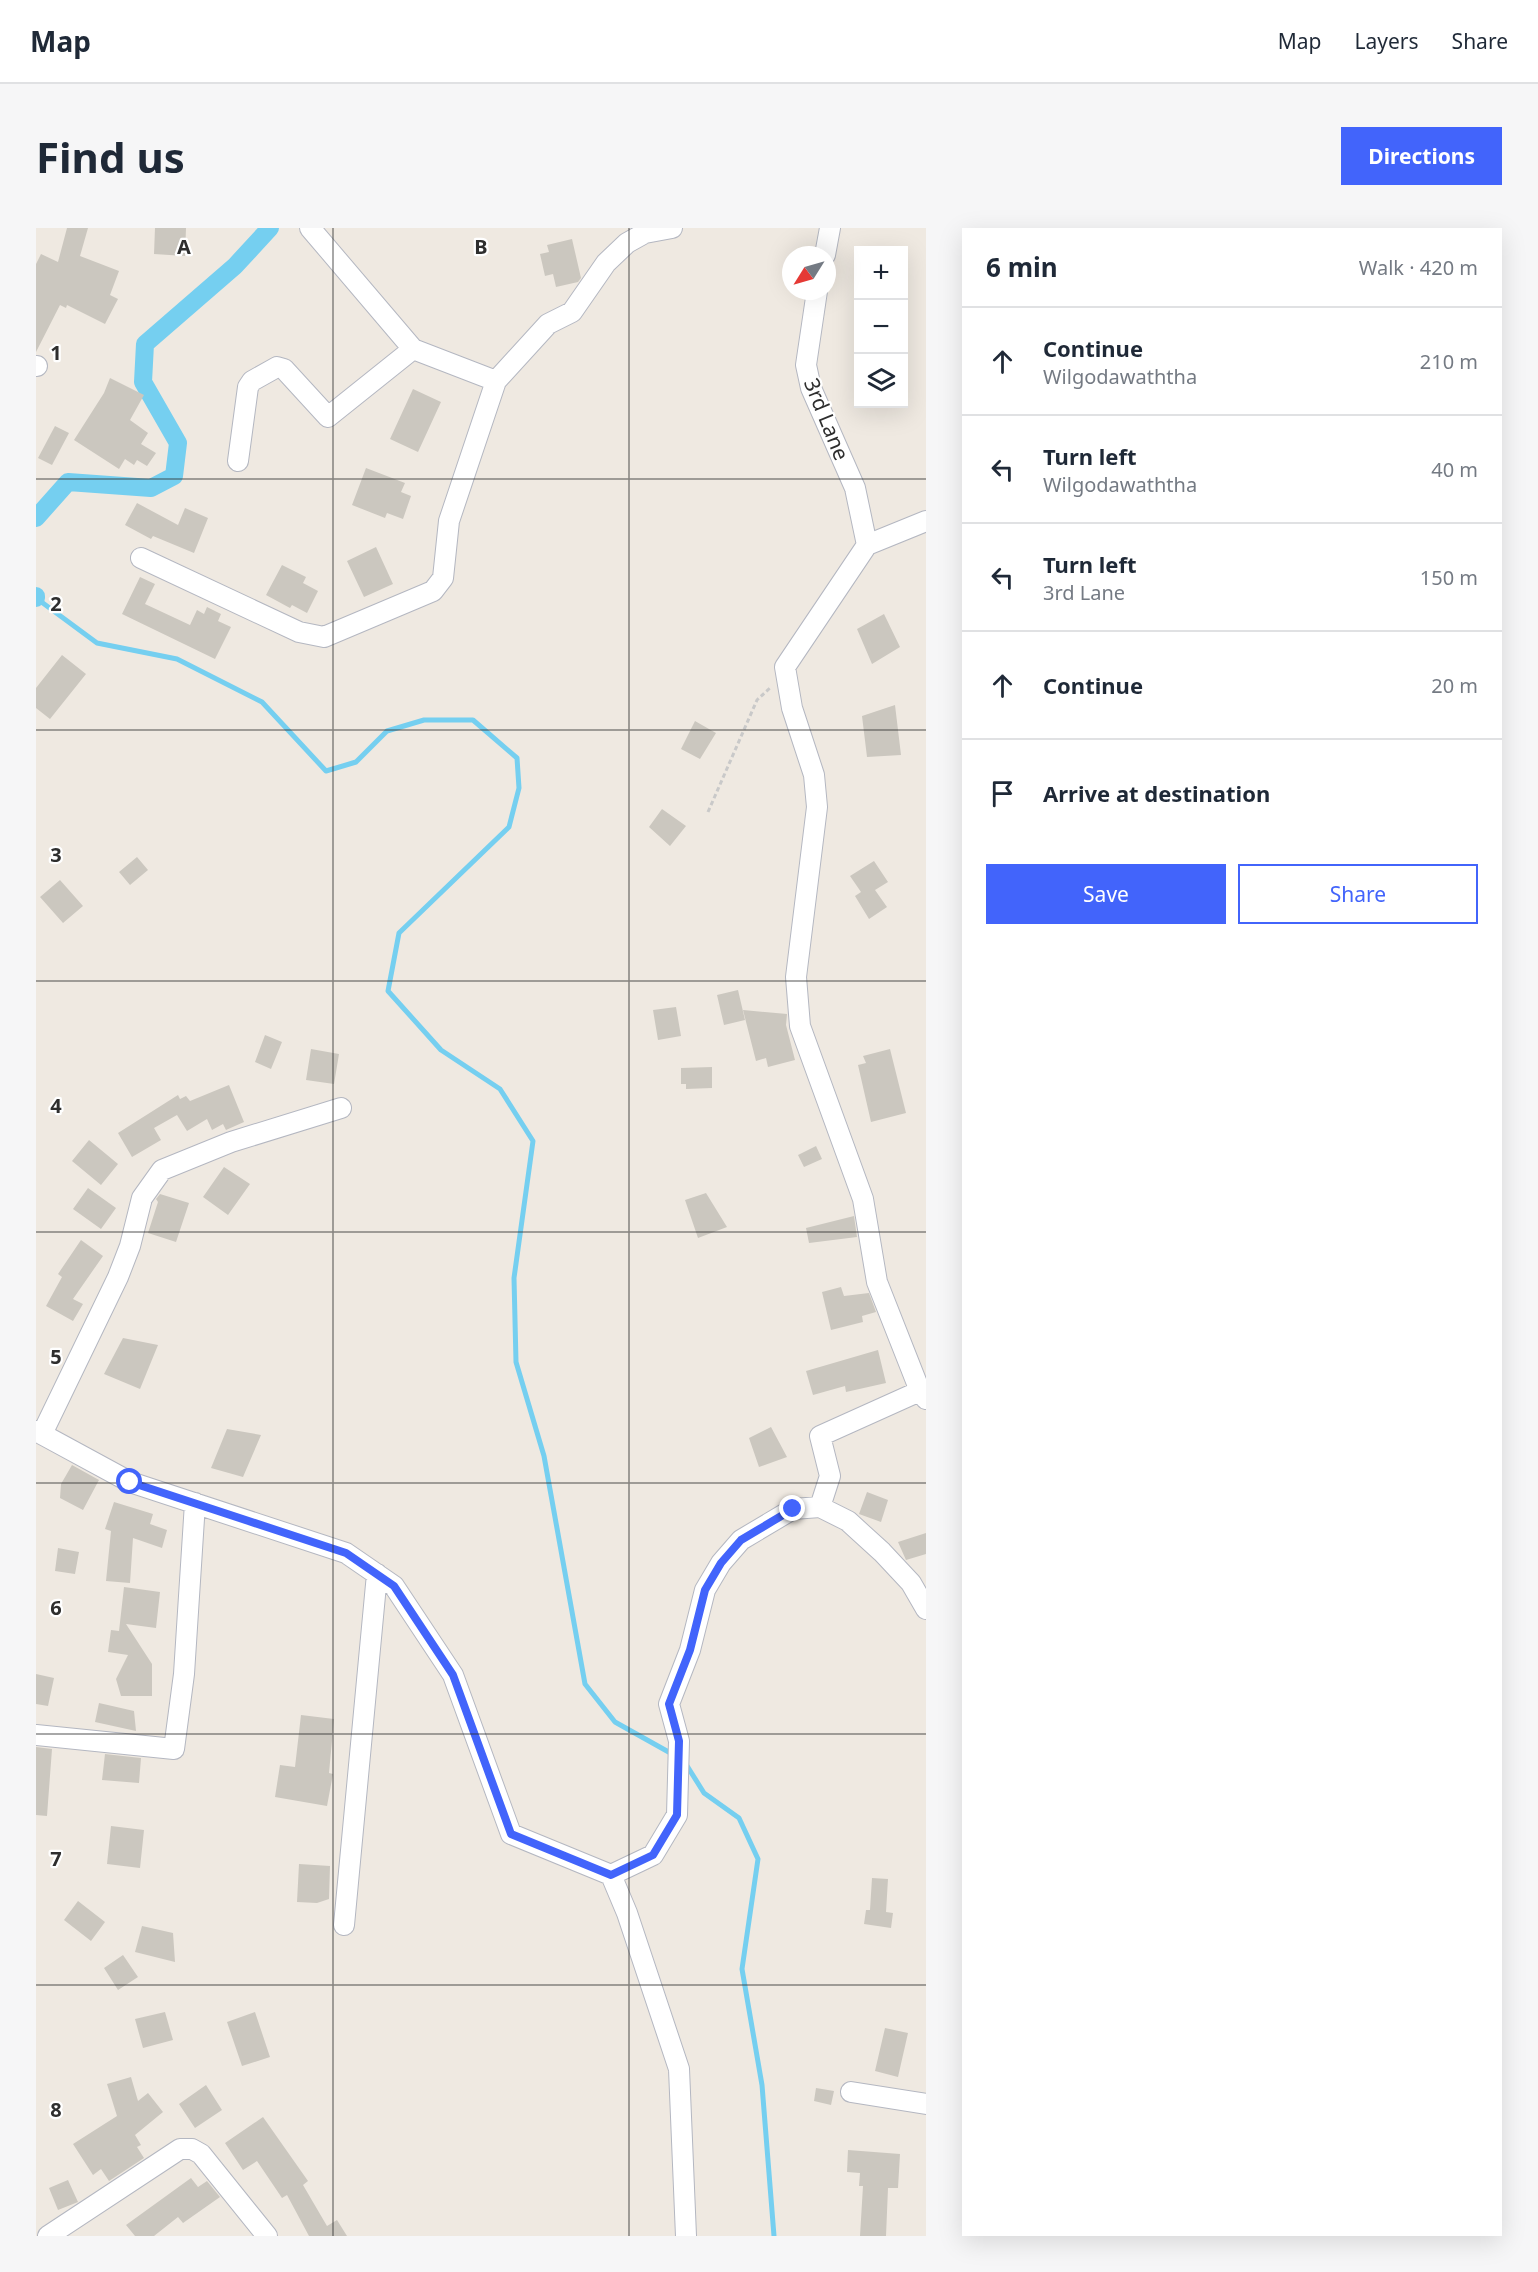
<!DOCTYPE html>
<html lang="en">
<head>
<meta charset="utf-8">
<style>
  body { margin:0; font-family:"Noto Sans",sans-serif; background:#f6f6f7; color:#1f2937 }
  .controls { position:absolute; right:18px; top:18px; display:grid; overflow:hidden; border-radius:0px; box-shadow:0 6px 24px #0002 }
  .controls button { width:54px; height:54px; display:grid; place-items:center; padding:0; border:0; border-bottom:2px solid #e0e1e3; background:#fff; color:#1f2937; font:30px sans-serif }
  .compass { position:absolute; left:746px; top:18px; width:54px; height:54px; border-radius:50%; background:#fff; box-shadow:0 6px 24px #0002; rotate:233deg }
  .stop { position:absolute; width:18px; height:18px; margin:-14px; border:4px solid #4264fb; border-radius:50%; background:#fff }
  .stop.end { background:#4264fb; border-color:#fff; box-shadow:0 2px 6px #0008 }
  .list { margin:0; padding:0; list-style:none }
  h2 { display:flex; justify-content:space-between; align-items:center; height:78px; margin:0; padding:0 24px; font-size:26px }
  h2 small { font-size:20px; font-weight:400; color:#747a83 }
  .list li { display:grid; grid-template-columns:39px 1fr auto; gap:18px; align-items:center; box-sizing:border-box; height:108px; padding:0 24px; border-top:2px solid #e0e1e3 }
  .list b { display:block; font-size:22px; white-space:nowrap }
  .list p { margin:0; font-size:20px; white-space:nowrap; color:#747a83 }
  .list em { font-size:20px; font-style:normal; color:#747a83 }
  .actions { display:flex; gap:12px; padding:18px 24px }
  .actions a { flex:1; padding:14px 0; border:2px solid #4264fb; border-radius:0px; text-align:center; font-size:21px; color:#4264fb }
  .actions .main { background:#4264fb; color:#fff }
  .icon { flex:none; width:33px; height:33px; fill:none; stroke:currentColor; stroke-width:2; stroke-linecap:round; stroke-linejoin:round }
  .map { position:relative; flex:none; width:890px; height:2008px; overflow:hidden; border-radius:0px }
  header { display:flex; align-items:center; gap:36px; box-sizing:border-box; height:84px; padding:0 30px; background:#fff; border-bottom:2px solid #e0e1e3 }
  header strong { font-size:28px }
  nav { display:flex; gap:33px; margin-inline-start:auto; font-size:21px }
  .intro { display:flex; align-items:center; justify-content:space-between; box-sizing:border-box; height:144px; padding:0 36px }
  h1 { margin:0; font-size:42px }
  .button { padding:15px 27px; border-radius:0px; background:#4264fb; color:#fff; font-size:21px; font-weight:700 }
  main { display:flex; gap:36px; padding:0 36px }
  aside { flex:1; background:#fff; border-radius:0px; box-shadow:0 6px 24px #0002 }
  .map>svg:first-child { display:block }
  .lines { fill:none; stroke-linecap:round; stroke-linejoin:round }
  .stream { stroke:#75cff0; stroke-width:5 }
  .canal { stroke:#75cff0; stroke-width:18 }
  .building { fill:#cbc7bf }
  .minor-casing { stroke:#b4b7c1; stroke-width:22 }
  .path { stroke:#c9c9c9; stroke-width:3; stroke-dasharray:4.5 3; stroke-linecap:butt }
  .minor { stroke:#fff; stroke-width:20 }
  .route { stroke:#4264fb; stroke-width:8 }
  .grid { fill:none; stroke:#2e2e2e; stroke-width:1.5; stroke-opacity:0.55 }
  .labels { text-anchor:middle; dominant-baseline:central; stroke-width:4.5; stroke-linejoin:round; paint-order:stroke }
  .street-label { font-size:21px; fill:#2e2e2e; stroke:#fff }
  .grid-label { font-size:20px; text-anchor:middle; font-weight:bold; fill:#2e2e2e; stroke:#fff; stroke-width:4.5; stroke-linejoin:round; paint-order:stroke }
</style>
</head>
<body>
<header>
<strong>Map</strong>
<nav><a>Map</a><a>Layers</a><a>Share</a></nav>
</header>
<div class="intro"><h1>Find us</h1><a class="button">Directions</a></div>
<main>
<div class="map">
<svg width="890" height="2008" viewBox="0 0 890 2008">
  <rect width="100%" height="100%" fill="#efe9e1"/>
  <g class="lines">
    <path class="stream" d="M0,370L61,415L141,431L226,474L290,543L320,534L351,503L388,492H437L481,530L483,560L473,599L363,705L352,763L405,822L464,861L497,913L478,1050L480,1134L508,1228L549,1456L579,1494L638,1527
      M648,1533L668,1565L703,1590L722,1631L706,1741L726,1857L738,2008"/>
    <path class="canal" d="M0,290L32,254L115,260L138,248L142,215L107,154L109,116L199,38L234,0
      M0,368V370"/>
  </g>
  <path class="building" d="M31,0H52L44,28L83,43L74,67L82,71L69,96L31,77L30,80L24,77L0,124V36L5,26L22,34Z
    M119,0H150L149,28L118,26Z
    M536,11L545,50L542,54L520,59L517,46L509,48L504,26L513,24L511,17Z
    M74,150L108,167L94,192L112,205L105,216L120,225L111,238L101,232L98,237L89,231L83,241L38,212L68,165Z
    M377,161L405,174L382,224L354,211Z
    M19,198L33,205L16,237L2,230Z
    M330,240L369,255L365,264L375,268L367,291L351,285L349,290L316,277Z
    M101,275L142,297L149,280L172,290L158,325L117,308L115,311L89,297Z
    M340,319L357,356L328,369L311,333Z
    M246,337L270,349L267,355L282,363L271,385L256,377L254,380L230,367Z
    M104,349L119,356L109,376L154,397L161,382L168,386L171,379L185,386L182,393L195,399L179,431L86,386Z
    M848,386L864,419L836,436L821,401Z
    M26,427L50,446L14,491L0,480V460Z
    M859,477L865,527L831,529L826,488Z
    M659,493L680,505L664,531L645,521Z
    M626,581L650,598L634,618L613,599Z
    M101,629L112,642L94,657L83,644Z
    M838,633L852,654L839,662L851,679L833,691L819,668L825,664L814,648Z
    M24,652L47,678L27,695L4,669Z
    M702,762L709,792L688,797L681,767Z
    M640,779L645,808L622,812L617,782Z
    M707,782L751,786L750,797L759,832L732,839L730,830L720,833Z
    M229,807L246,814L235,841L219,834Z
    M275,821L303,826L298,856L270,852Z
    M854,821L870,885L835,894L822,837L830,835L827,828Z
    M676,839V860L650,861V856H645V840Z
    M193,857L208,894L190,902L187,896L176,902L171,891L151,903L141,887L118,900L125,912L96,929L82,905L142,867L144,871L150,868L154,873Z
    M53,912L82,936L65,957L36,933Z
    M780,918L786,931L768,939L762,927Z
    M188,939L214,956L192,987L167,969Z
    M52,960L80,980L65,1001L37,981Z
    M670,965L691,999L662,1010L649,972Z
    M124,966L153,975L140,1014L112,1005L122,974L120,971Z
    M818,988L821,1009L773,1015L770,1000Z
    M45,1012L67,1028L37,1071L47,1076L37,1093L10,1078L26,1049L22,1046Z
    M805,1059L808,1068L833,1065L840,1084L826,1088L827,1094L795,1102L786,1064Z
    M87,1110L122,1117L104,1161L68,1146Z
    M842,1122L850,1155L810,1164L809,1158L777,1167L770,1143Z
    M735,1199L751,1229L723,1239L713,1210Z
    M191,1201L225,1207L207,1249L175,1240Z
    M36,1237L63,1252L47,1282L24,1270L25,1256Z
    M831,1264L852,1272L845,1294L823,1286Z
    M78,1274L117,1286L114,1296L131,1302L126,1320L97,1310L94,1355L70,1353L75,1303L69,1301Z
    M890,1305V1326L870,1332L862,1314Z
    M22,1320L43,1324L39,1346L19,1343Z
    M88,1359L124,1364L120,1400L90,1396L116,1436V1468H85L80,1451L92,1427L72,1424L75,1402L83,1403Z
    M0,1446L18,1450L12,1478L0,1476Z
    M63,1475L98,1483L100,1503L59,1494Z
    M265,1487L298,1491L293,1545L297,1546L291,1578L239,1569L244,1537L259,1539Z
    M0,1519L16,1521L11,1588L0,1587Z
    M69,1526L105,1530L103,1555L66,1552Z
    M75,1598L108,1602L104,1640L71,1636Z
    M263,1636L294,1638L293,1671L281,1675L261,1674Z
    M836,1650L852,1651L850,1684L857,1685L855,1700L828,1696L830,1682H834Z
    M42,1673L69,1694L55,1713L28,1692Z
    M106,1698L137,1705L139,1734L99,1724Z
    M87,1727L102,1749L82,1762L68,1740Z
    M129,1784L137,1812L107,1820L99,1791Z
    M219,1784L234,1829L206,1838L191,1794Z
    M849,1800L872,1805L862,1849L839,1843Z
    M95,1849L102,1873L112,1865L127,1884L99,1907L105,1917L101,1919L108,1930L73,1953L65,1941L57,1947L37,1916L81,1888L71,1856Z
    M170,1857L186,1882L159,1900L143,1876Z
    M780,1860L798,1863L795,1877L778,1873Z
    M227,1889L272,1953L267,1957L291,1998L301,1992L311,2008H273L251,1967L246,1970L221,1933L207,1942L189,1915Z
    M812,1922L864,1926L862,1960H852L850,2008H824L827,1958H823L824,1945L811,1944Z
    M155,1950L162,1959L171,1953L184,1969L147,1995L142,1989L118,2008H99L90,1997Z
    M32,1952L42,1974L22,1982L13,1960Z"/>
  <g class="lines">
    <g class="minor-casing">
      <path id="minor" d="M274,0L377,121L460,153
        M789,27L794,0
        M781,63L770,137L775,160L819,260L831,317
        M0,138H1
        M202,233L212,159L216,153L241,139L248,141L292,189L377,121
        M890,293L831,317L749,439L756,480L778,547L781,579L760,749L764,798L827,971L841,1054L884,1163L890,1171
        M105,330L263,404L288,409L397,363L407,350L413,293L460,153L512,96L536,84L570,35L591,15L609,5L636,0
        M0,1203L94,1254L310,1325L358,1358L417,1447L475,1606L575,1647
        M6,1206L82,1049L94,1018L106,970L126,942L195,914L305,880
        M784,1279L794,1248L784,1208L884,1163
        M0,1507L138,1521L148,1446L159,1275
        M575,1647L617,1627L641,1587L643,1513L633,1476L654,1422L669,1362L685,1335L705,1312L757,1281L784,1279L812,1293L846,1324L875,1355L890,1381
        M575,1647L591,1685L643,1841L650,2008
        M308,1697L341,1346
        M815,1864L890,1876
        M12,2008L144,1921H156L165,1926L231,2008"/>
    </g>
    <path class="path" d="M672,584L721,472L735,459"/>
    <use href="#minor" class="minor"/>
  </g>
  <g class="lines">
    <path class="route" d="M94,1254L310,1325L358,1358L417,1447L475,1606L575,1647L617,1627L641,1587L643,1513L633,1476L654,1422L669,1362L685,1335L705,1312L757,1281"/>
  </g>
  <path class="grid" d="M297,0V2008M593,0V2008M0,251H890M0,502H890M0,753H890M0,1004H890M0,1255H890M0,1506H890M0,1757H890"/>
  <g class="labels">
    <g class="street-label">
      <text transform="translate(791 191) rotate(68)">3rd Lane</text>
    </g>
  </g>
  <g class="grid-label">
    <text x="148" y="26">A</text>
    <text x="445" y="26">B</text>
    <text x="20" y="132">1</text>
    <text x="20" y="383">2</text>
    <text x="20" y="634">3</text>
    <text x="20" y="885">4</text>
    <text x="20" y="1136">5</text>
    <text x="20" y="1387">6</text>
    <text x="20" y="1638">7</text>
    <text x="20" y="1889">8</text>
  </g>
</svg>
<div class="controls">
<button>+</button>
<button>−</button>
<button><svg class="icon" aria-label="layers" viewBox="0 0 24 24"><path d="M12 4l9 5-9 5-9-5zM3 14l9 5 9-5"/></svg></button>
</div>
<svg class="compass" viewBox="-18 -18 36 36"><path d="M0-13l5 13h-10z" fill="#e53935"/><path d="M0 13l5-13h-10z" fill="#747a83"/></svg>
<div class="stop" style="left:94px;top:1254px"></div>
<div class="stop end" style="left:757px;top:1281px"></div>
</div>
<aside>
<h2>6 min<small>Walk · 420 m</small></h2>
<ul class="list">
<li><svg class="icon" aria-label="ahead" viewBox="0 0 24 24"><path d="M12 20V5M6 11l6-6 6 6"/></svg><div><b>Continue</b><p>Wilgodawaththa</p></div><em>210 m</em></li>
<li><svg class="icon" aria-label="left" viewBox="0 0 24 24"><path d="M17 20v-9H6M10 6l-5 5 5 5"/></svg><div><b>Turn left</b><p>Wilgodawaththa</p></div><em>40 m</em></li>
<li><svg class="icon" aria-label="left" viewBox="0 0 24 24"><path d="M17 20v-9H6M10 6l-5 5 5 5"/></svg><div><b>Turn left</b><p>3rd Lane</p></div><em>150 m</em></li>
<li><svg class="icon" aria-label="ahead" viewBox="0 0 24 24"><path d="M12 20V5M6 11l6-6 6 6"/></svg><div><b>Continue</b></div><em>20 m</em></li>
<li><svg class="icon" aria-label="arrive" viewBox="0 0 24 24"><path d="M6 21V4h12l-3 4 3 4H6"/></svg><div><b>Arrive at destination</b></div></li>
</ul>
<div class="actions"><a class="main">Save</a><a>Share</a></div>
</aside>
</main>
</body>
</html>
